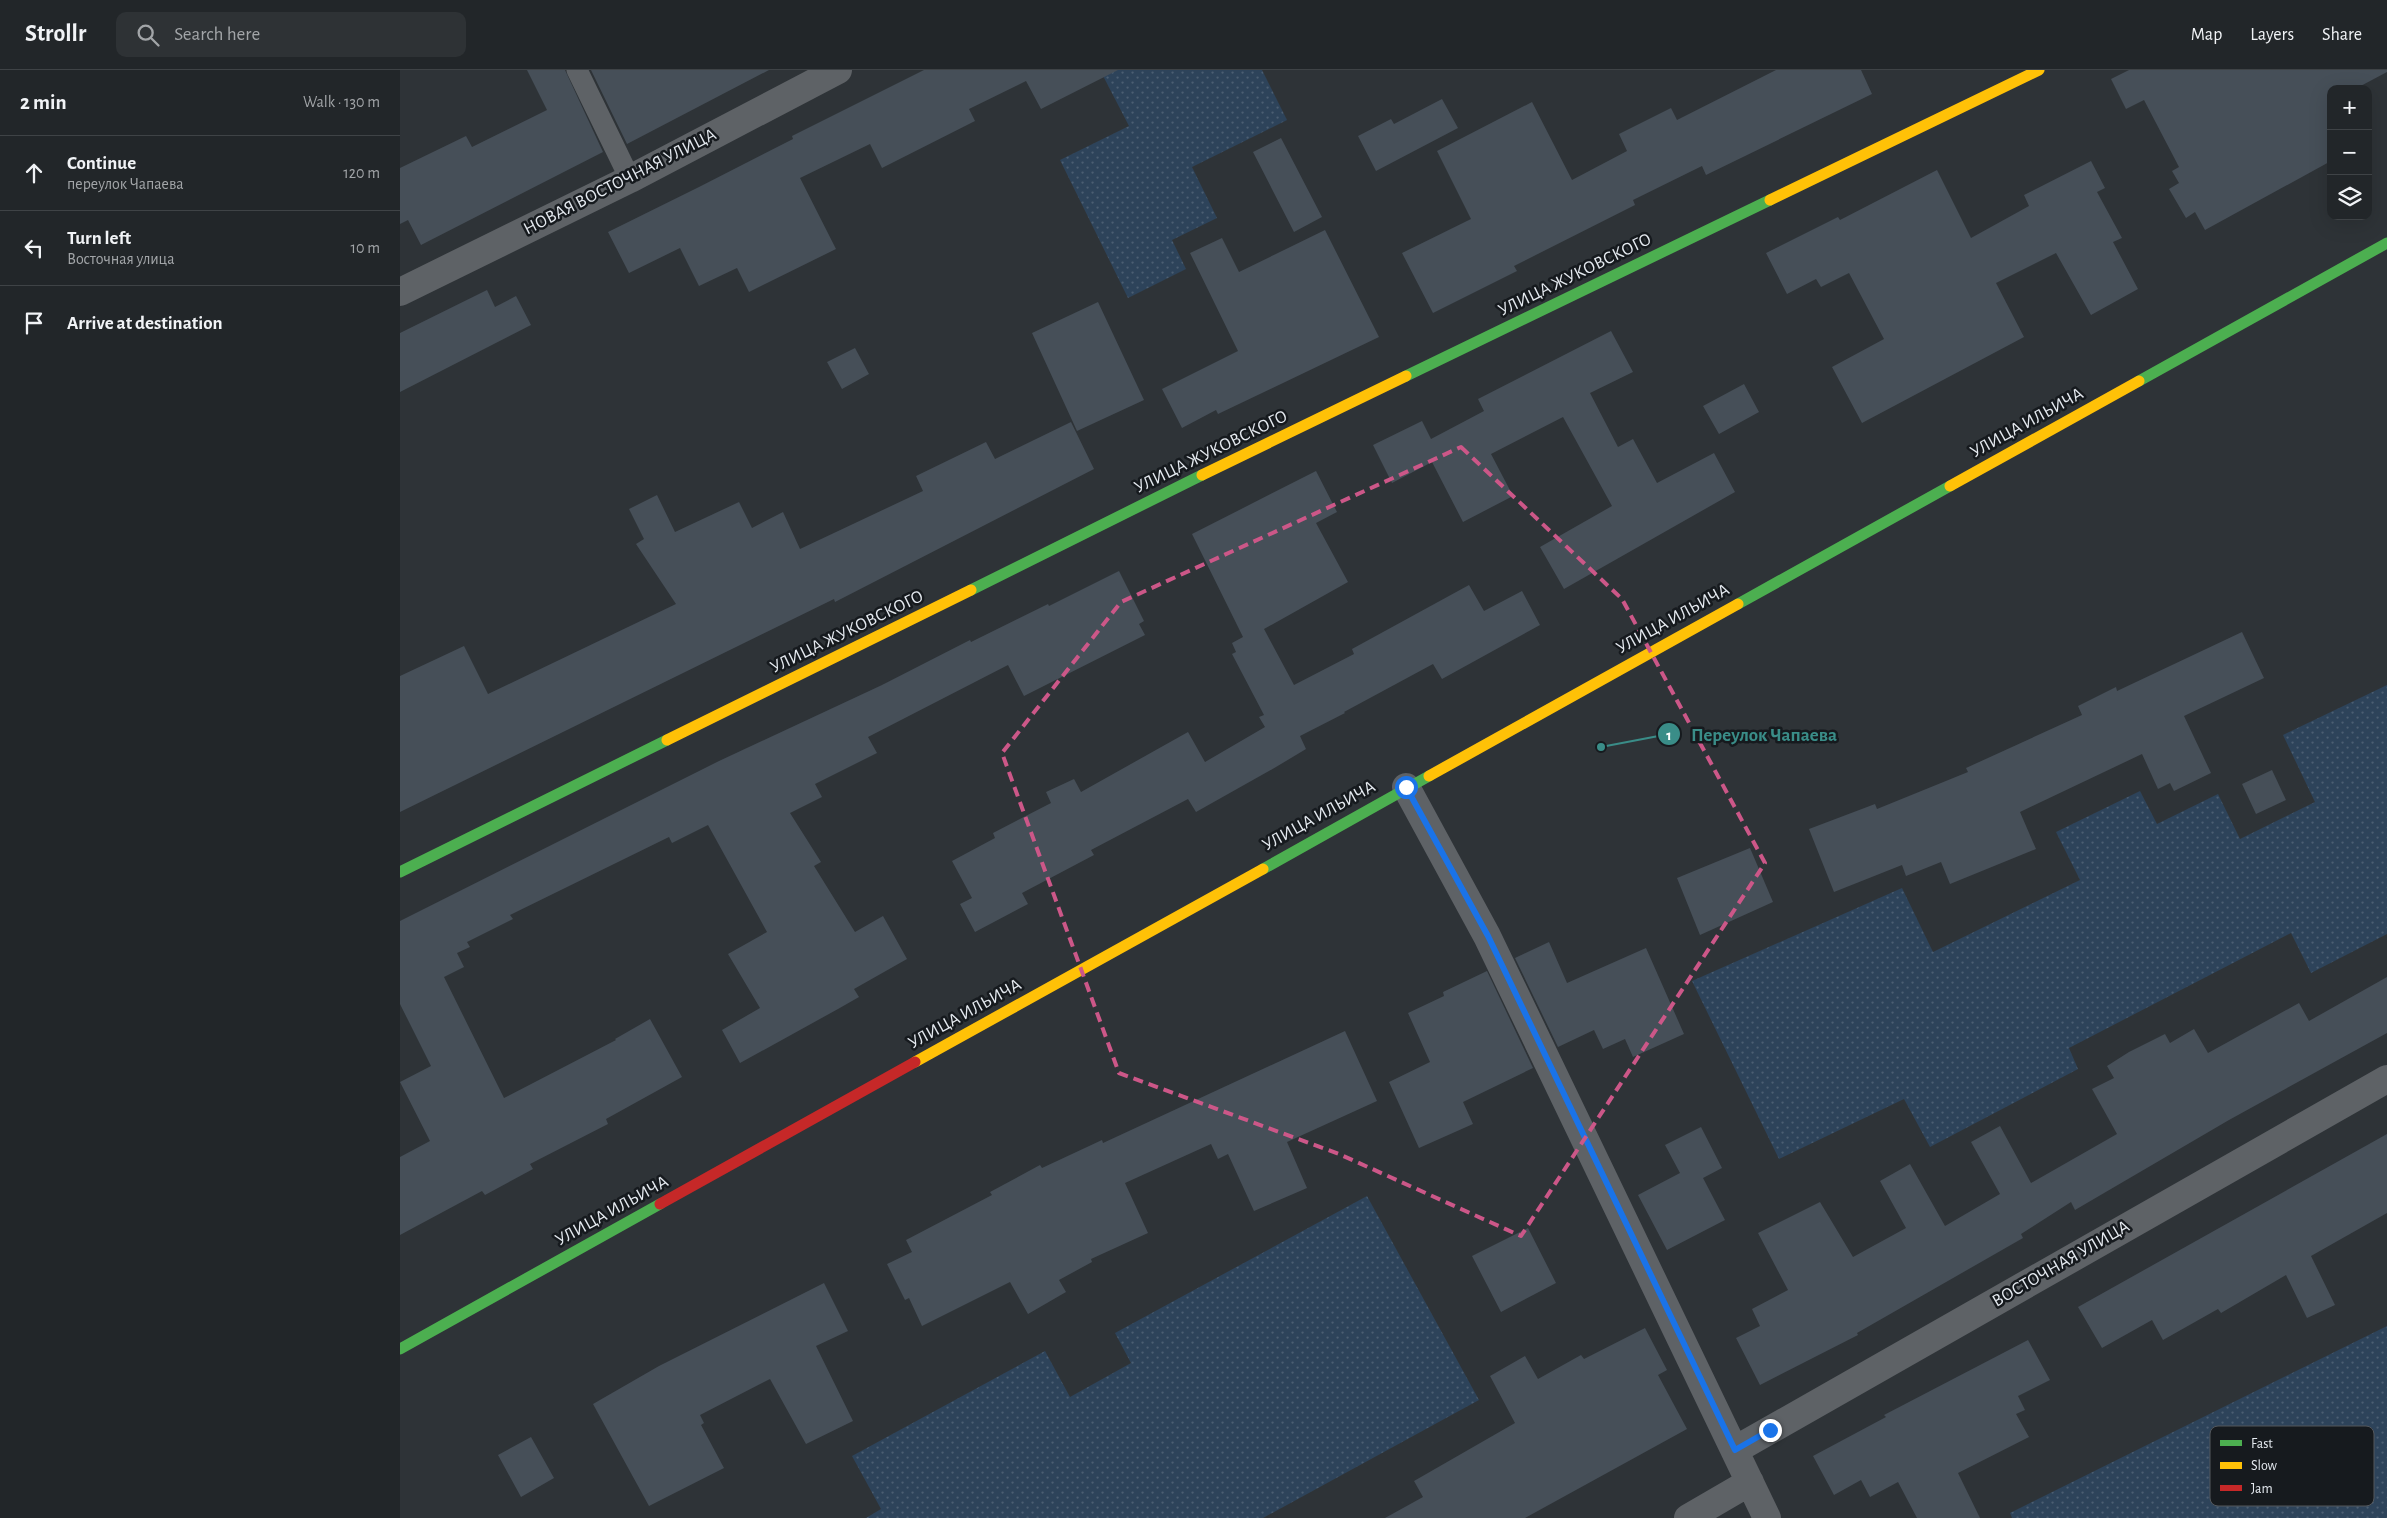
<!DOCTYPE html>
<html lang="en">
<head>
<meta charset="utf-8">
<style>
  body { margin:0; font-family:"Alegreya Sans",sans-serif; background:#2e3235; color:#f1f3f6 }
  .controls { position:absolute; right:15px; top:15px; display:grid; overflow:hidden; border-radius:10px; box-shadow:0 5px 20px #0002 }
  .controls button { width:45px; height:45px; display:grid; place-items:center; padding:0; border:0; border-bottom:1px solid #3f4346; background:#222629; color:#f1f3f6; font:25px sans-serif }
  .stop { position:absolute; width:15px; height:15px; margin:-11px; border:4px solid #1a73e8; border-radius:50%; background:#fff }
  .stop.end { background:#1a73e8; border-color:#fff; box-shadow:0 1px 5px #0008 }
  .list { margin:0; padding:0; list-style:none }
  h2 { display:flex; justify-content:space-between; align-items:center; height:65px; margin:0; padding:0 20px; font-size:21px }
  h2 small { font-size:16px; font-weight:400; color:#a2a5a8 }
  .list li { display:grid; grid-template-columns:32px 1fr auto; gap:15px; align-items:center; box-sizing:border-box; height:75px; padding:0 20px; border-top:1px solid #3f4346 }
  .list b { display:block; font-size:19px; white-space:nowrap }
  .list p { margin:0; font-size:16px; white-space:nowrap; color:#a2a5a8 }
  .list em { font-size:16px; font-style:normal; color:#a2a5a8 }
  .icon { flex:none; width:28px; height:28px; fill:none; stroke:currentColor; stroke-width:2; stroke-linecap:round; stroke-linejoin:round }
  .map { position:relative; flex:none; width:1987px; height:1448px; overflow:hidden }
  header { display:flex; align-items:center; gap:30px; box-sizing:border-box; height:70px; padding:0 25px; background:#222629; border-bottom:1px solid #3f4346 }
  header strong { font-size:24px }
  nav { display:flex; gap:28px; margin-inline-start:auto; font-size:18px }
  .search { width:350px; height:45px; background:#2e3235; display:flex; align-items:center; gap:12px; box-sizing:border-box; padding:0 18px; border-radius:10px; color:#a2a5a8; font-size:19px }
  main { display:flex }
  aside { flex:1; background:#222629 }
  .map>svg:first-child { display:block }
  .grass { fill:url(#grass-dots) }
  .building { fill:#464f58 }
  .lines { fill:none; stroke-linecap:round; stroke-linejoin:round }
  .lane { stroke:#5e6266; stroke-width:21 }
  .street { stroke:#5e6266; stroke-width:28 }
  .fast { stroke:#4caf50; stroke-width:11 }
  .slow { stroke:#ffc107; stroke-width:11 }
  .jam { stroke:#c62828; stroke-width:11 }
  .route { stroke:#1a73e8; stroke-width:6 }
  .marked { fill:none; stroke:#cc5788; stroke-width:4; stroke-dasharray:10 6; stroke-linejoin:round }
  .labels { text-anchor:middle; dominant-baseline:central; stroke-width:5; stroke-linejoin:round; paint-order:stroke }
  .street-label { font-size:18px; fill:#e5eaf0; stroke:#161a1e }
  .key { fill:#161a1e; stroke:#54585d; stroke-width:1 }
  .key-label { font-size:14px; fill:#e5eaf0 }
  .leader { fill:none; stroke:#3a8d88; stroke-width:2 }
  .callout-dot { fill:#3a8d88; stroke:#161a1e; stroke-width:2 }
  .mark-label { font-size:15px; text-anchor:middle; font-weight:bold; fill:#fff }
  .callout-label { font-size:19px; text-anchor:middle; font-weight:bold; fill:#3a8d88; stroke:#161a1e; stroke-width:5; stroke-linejoin:round; paint-order:stroke }
</style>
</head>
<body>
<header>
<strong>Strollr</strong>
<div class="search"><svg class="icon" aria-label="search" viewBox="0 0 24 24"><circle cx="10" cy="10" r="6"/><path d="M15 15l6 6"/></svg>Search here</div>
<nav><a>Map</a><a>Layers</a><a>Share</a></nav>
</header>
<main>
<aside>
<h2>2 min<small>Walk · 130 m</small></h2>
<ul class="list">
<li><svg class="icon" aria-label="ahead" viewBox="0 0 24 24"><path d="M12 20V5M6 11l6-6 6 6"/></svg><div><b>Continue</b><p>переулок Чапаева</p></div><em>120 m</em></li>
<li><svg class="icon" aria-label="left" viewBox="0 0 24 24"><path d="M17 20v-9H6M10 6l-5 5 5 5"/></svg><div><b>Turn left</b><p>Восточная улица</p></div><em>10 m</em></li>
<li><svg class="icon" aria-label="arrive" viewBox="0 0 24 24"><path d="M6 21V4h12l-3 4 3 4H6"/></svg><div><b>Arrive at destination</b></div></li>
</ul>
</aside>
<div class="map">
<svg width="1987" height="1448" viewBox="0 0 1987 1448">
  <defs>
    <pattern id="grass-dots" width="8" height="8" patternUnits="userSpaceOnUse" patternTransform="scale(1.25)"><rect width="8" height="8" fill="#2d435a"/><path d="M2 2h.1M6 6h.1" fill="none" stroke="#4b5e72" stroke-width="1.8" stroke-linecap="round"/></pattern>
  </defs>
  <rect width="100%" height="100%" fill="#2e3337"/>
  <path class="grass" d="M700,0H862L887,50L792,97L817,148L772,170L786,199L728,228L660,90L729,56Z
    M1987,615V864L1911,903L1891,863L1669,978L1678,999L1530,1077L1504,1029L1379,1089L1292,911L1502,818L1533,882L1680,810L1656,762L1740,721L1757,754L1818,724L1840,769L1915,732L1883,665Z
    M967,1126L1079,1330L863,1448H466L481,1439L452,1386L645,1281L670,1327L731,1293L715,1263Z
    M1987,1256V1448H1612L1610,1443Z"/>
  <path class="building" d="M127,0H165L203,82L21,175L8,150L0,154V98L66,66L72,77L147,40Z
    M191,0H369L227,74Z
    M524,0H718L641,39L626,11L569,39L575,51L482,98L470,74L400,108L436,179L349,222L337,198L299,216L280,178L229,203L208,162L299,117L393,69L392,66Z
    M1376,0H1461L1472,24L1306,105L1302,96L1233,130L1235,135L1114,196L1117,201L1033,243L1002,183L1071,149L1037,81L1132,32L1172,110L1227,81L1219,64L1271,38L1277,50Z
    M1729,0H1987V2L1955,19H1931V91L1805,160L1795,142L1786,148L1769,119L1779,113L1772,101L1779,97L1744,30L1726,39L1711,9Z
    M1042,29L1058,58L976,101L958,66L991,49L994,54Z
    M881,68L922,147L894,162L853,82Z
    M1691,91L1705,118L1697,122L1722,168L1713,172L1738,219L1691,245L1656,183L1596,213L1624,267L1462,353L1432,297L1484,269L1449,203L1421,217L1416,209L1387,224L1366,183L1438,147L1440,150L1537,100L1571,168L1629,136L1624,125Z
    M925,160L979,267L818,344L816,340L782,358L762,319L838,281L790,183L822,168L839,202Z
    M87,220L95,237L116,226L131,255L0,322V263Z
    M698,232L744,330L677,361L632,263Z
    M1211,261L1233,302L1190,323L1218,377L1233,369L1257,413L1314,383L1335,422L1164,519L1140,477L1212,436L1163,347L1091,384L1113,426L1063,452L1032,392L992,413L973,375L1022,351L1031,369L1084,341L1078,329Z
    M455,278L469,304L442,319L427,292Z
    M1344,314L1359,342L1319,364L1303,336Z
    M671,352L694,399L435,532L434,529L0,742V606L64,576L88,624L276,534L236,474L244,469L229,439L257,425L275,462L339,432L352,458L383,442L400,479L523,421L516,406L586,372L595,389Z
    M916,401L937,442L916,453L948,512L864,559L894,615L954,584L952,579L1069,515L1084,541L1122,521L1140,555L1042,609L1033,594L944,642L945,643L900,666L906,679L876,697L796,742L788,729L691,780L694,785L622,823L628,834L575,862L560,834L572,828L552,791L595,768L593,763L651,733L646,722L674,709L681,722L788,662L805,692L865,657L859,647L864,645L832,584L836,582L832,573L843,567L792,464Z
    M719,501L744,551L739,554L745,565L624,626L608,595L468,667L477,683L415,714L422,727L390,743L421,792L414,796L455,862L483,846L507,889L454,919L459,927L438,939L340,993L322,960L360,938L328,884L367,862L308,755L272,773L269,767L110,845L113,849L67,872L70,877L57,883L64,897L44,907L104,1028L216,970L215,969L250,949L282,1007L206,1049L208,1054L130,1094L133,1099L85,1125L82,1121L0,1165V1087L30,1071L0,1012L31,996L0,934V851L319,691L482,615L570,570L571,572L648,534L649,536Z
    M1842,562L1864,608L1784,646L1811,703L1774,721L1770,713L1758,719L1742,684L1620,742L1636,779L1550,814L1541,792L1506,806L1502,795L1434,822L1409,759L1475,734L1477,739L1568,702L1566,698L1682,645L1678,636L1716,617L1717,621Z
    M1872,700L1886,730L1856,744L1842,714Z
    M1350,778L1373,832L1300,865L1277,808Z
    M1149,872L1167,913L1246,878L1284,964L1233,987L1225,969L1203,979L1194,960L1158,977L1115,888Z
    M1087,901L1133,998L1063,1032L1073,1054L1019,1078L989,1012L1030,992L1008,943L1044,926L1043,922Z
    M1987,907V963L1829,1050L1675,1140L1671,1132L1621,1164L1623,1168L1457,1263L1458,1265L1360,1315L1336,1268L1360,1256L1352,1239L1388,1220L1358,1163L1420,1132L1453,1187L1506,1158L1480,1111L1510,1094L1545,1156L1600,1124L1571,1072L1600,1056L1631,1113L1717,1064L1692,1019L1714,1008L1707,996L1729,982L1765,964L1770,973L1794,959L1808,983L1899,933L1909,951Z
    M945,961L977,1031L887,1072L907,1118L854,1141L828,1084L818,1089L811,1074L725,1113L748,1163L691,1189L692,1192L659,1210L666,1222L628,1244L610,1212L522,1256L509,1228L505,1230L487,1194L512,1182L506,1170L592,1125L590,1122L640,1095L642,1098L702,1070L703,1073Z
    M1301,1057L1322,1098L1303,1108L1325,1150L1267,1180L1238,1125L1280,1103L1265,1075Z
    M1987,1064V1143L1911,1186L1935,1235L1907,1248L1886,1205L1821,1243L1818,1239L1763,1270L1752,1250L1702,1278L1678,1237Z
    M1128,1158L1156,1213L1101,1242L1072,1186Z
    M424,1213L448,1261L416,1276L453,1351L406,1374L370,1309L300,1345L304,1353L301,1355L324,1398L249,1436L193,1334L259,1296Z
    M1245,1258L1267,1300L1258,1305L1287,1359L1125,1448H985L1023,1427L1014,1411L1115,1353L1090,1306L1125,1286L1138,1309L1181,1285L1184,1289Z
    M1628,1270L1650,1310L1618,1326L1625,1340L1616,1344L1629,1367L1558,1403L1580,1448H1517L1498,1412L1470,1427L1461,1410L1434,1425L1413,1386L1486,1347L1484,1345Z
    M131,1367L154,1408L121,1427L98,1385Z"/>
  <g class="lines">
    <path class="lane" d="M177,0L230,109"/>
    <path class="street" d="M0,222L230,109L438,0
      M1006,717L1087,866L1367,1448
      M1335,1380L1987,1009
      M1288,1448L1350,1412"/>
    <path class="fast" d="M1006,306L1370,130
      M1739,311L1987,173
      M571,520L802,405
      M1338,534L1550,416
      M863,799L1029,706
      M0,802L267,670
      M0,1279L260,1134"/>
    <path class="slow" d="M1370,130L1639,0
      M802,405L1006,306
      M1550,416L1739,311
      M267,670L571,520
      M1029,706L1338,534
      M515,992L863,799"/>
    <path class="jam" d="M260,1134L515,992"/>
  </g>
  <g class="lines">
    <path class="route" d="M1006,717L1088,866L1335,1380L1370,1360"/>
  </g>
  <path class="marked" d="M1061,377L1222,529L1365,793L1121,1166L939,1084L719,1003L602,683L721,532Z"/>
  <g class="labels">
    <g class="street-label">
      <text transform="translate(220 112) rotate(-27)">НОВАЯ ВОСТОЧНАЯ УЛИЦА</text>
      <text transform="translate(1175 205) rotate(-26)">УЛИЦА ЖУКОВСКОГО</text>
      <text transform="translate(1627 353) rotate(-29)">УЛИЦА ИЛЬИЧА</text>
      <text transform="translate(811 382) rotate(-26)">УЛИЦА ЖУКОВСКОГО</text>
      <text transform="translate(1273 549) rotate(-29)">УЛИЦА ИЛЬИЧА</text>
      <text transform="translate(447 562) rotate(-26)">УЛИЦА ЖУКОВСКОГО</text>
      <text transform="translate(919 746) rotate(-29)">УЛИЦА ИЛЬИЧА</text>
      <text transform="translate(565 944) rotate(-29)">УЛИЦА ИЛЬИЧА</text>
      <text transform="translate(212 1141) rotate(-29)">УЛИЦА ИЛЬИЧА</text>
      <text transform="translate(1661 1194) rotate(-30)">ВОСТОЧНАЯ УЛИЦА</text>
    </g>
  </g>
  <rect x="1810" y="1356" width="164" height="80" rx="8" class="key"/>
  <rect x="1820" y="1370" width="22" height="6" fill="#4caf50"/>
  <rect x="1820" y="1392" width="22" height="7" fill="#ffc107"/>
  <rect x="1820" y="1415" width="22" height="6" fill="#c62828"/>
  <g class="key-label">
    <text x="1851" y="1378">Fast</text>
    <text x="1851" y="1400">Slow</text>
    <text x="1851" y="1423">Jam</text>
  </g>
  <path class="leader" d="M1201 677L1269 664"/>
  <g class="callout-dot">
    <circle cx="1201" cy="677" r="5"/>
    <circle cx="1269" cy="664" r="12"/>
  </g>
  <g class="mark-label">
    <text x="1269" y="670">1</text>
  </g>
  <g class="callout-label">
    <text x="1364" y="671">Переулок Чапаева</text>
  </g>
</svg>
<div class="controls">
<button>+</button>
<button>−</button>
<button><svg class="icon" aria-label="layers" viewBox="0 0 24 24"><path d="M12 4l9 5-9 5-9-5zM3 14l9 5 9-5"/></svg></button>
</div>
<div class="stop" style="left:1006px;top:717px"></div>
<div class="stop end" style="left:1370px;top:1360px"></div>
</div>
</main>
</body>
</html>
